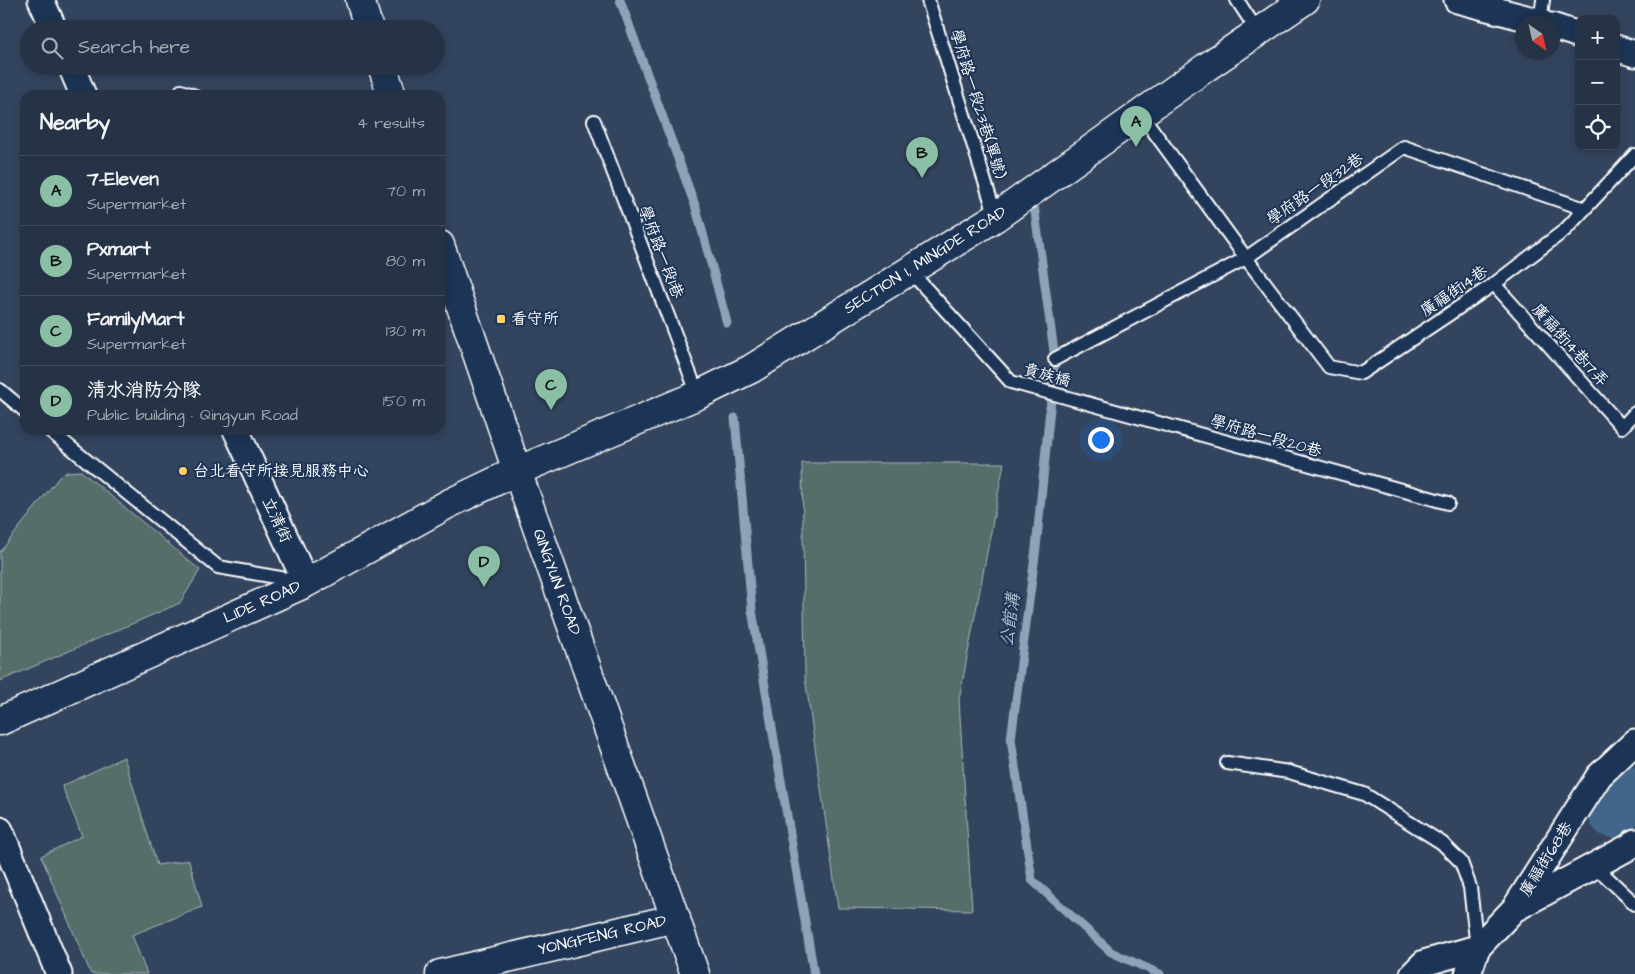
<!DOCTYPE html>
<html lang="en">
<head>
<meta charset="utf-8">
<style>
  body { margin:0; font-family:"Architects Daughter","LXGW WenKai TC",sans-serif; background:#323f51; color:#f1f3f6 }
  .controls { position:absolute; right:15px; top:15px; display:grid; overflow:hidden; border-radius:10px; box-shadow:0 2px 8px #0003 }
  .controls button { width:45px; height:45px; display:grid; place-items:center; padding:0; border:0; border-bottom:1px solid #424e5f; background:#263346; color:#f1f3f6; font:25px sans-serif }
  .compass { position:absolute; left:1515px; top:15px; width:45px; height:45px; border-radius:50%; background:#263346; box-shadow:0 2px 8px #0003; rotate:146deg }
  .you { position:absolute; left:1100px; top:439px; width:18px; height:18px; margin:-12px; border:4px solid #fff; border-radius:50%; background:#1a73e8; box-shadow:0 0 0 8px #1a73e833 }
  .badge { display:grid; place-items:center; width:32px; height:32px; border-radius:50%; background:#8abfa5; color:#111; font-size:16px; font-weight:700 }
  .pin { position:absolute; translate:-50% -41px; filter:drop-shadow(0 1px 2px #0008) }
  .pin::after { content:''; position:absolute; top:26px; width:18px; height:15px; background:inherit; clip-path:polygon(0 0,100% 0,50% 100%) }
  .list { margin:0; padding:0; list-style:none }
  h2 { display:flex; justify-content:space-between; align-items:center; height:65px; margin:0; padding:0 20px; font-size:21px }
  h2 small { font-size:16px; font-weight:400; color:#a4aab3 }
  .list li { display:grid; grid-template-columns:32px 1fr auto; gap:15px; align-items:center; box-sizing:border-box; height:70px; padding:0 20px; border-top:1px solid #424e5f }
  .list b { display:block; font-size:19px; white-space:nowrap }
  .list p { margin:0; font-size:16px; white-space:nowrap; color:#a4aab3 }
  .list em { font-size:16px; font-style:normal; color:#a4aab3 }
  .icon { flex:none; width:28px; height:28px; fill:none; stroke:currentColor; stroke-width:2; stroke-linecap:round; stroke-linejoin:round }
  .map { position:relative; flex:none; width:1635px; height:974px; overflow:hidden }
  .search { position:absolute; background:#263346; box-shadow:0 2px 8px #0003; left:20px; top:20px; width:425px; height:55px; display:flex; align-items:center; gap:12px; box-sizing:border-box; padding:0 18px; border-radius:28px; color:#a4aab3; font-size:19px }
  .panel { position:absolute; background:#263346; box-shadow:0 2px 8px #0003; left:20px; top:90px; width:425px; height:345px; border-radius:15px }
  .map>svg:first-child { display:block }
  .green { fill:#566e6b; stroke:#aab6b5 }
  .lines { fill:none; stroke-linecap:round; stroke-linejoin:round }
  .stream { stroke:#8ea3b8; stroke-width:9 }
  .river { stroke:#426689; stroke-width:50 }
  .lane-casing { stroke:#fff; stroke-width:16 }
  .street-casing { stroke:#fff; stroke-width:29 }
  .secondary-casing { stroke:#fff; stroke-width:31 }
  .lane { stroke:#1d3557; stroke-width:12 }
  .street { stroke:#1d3557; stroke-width:25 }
  .secondary { stroke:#1d3557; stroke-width:28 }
  .poi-dot { fill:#ffd166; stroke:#1d3557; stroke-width:2 }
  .labels { text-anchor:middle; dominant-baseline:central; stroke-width:4; stroke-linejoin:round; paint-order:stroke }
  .street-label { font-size:16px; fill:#fff; stroke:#1d3557 }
  .poi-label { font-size:16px; fill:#fff; stroke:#1d3557; text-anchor:start }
  .water-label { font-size:18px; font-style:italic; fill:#b3c2d0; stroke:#1d3557 }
</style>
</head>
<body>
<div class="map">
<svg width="1635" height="974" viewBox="0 0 1635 974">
  <rect width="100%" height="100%" fill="#33445e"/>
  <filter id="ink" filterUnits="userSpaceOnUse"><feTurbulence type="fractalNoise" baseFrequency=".02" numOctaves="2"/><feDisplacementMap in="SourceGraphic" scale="10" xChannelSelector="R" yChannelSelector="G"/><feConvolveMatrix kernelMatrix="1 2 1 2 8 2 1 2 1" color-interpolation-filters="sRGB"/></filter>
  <g filter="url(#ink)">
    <path class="green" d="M802,463H1004L959,700L972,910L838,908L805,677Z
      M81,471L200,570L180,603L0,681V552L60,476L67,472Z
      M124,757L157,865L189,860L202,907L132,935L147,974H91L41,856L82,836L62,786Z"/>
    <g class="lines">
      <path class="stream" d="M620,0L696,208L727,323
        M1034,205L1055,359L1036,548L1011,739L1032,880L1111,952L1160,974
        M735,418L752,610L814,974"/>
      <path class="river" d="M1613,813L1635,792"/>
      <g class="lane-casing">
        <path id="lane" d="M928,0L996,217
          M1237,0L1258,32
          M1540,22L1543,0
          M179,95L181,91L193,95
          M1141,114L1246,258L1329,367L1361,373L1494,284L1565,230L1635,155
          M594,121L698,395
          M909,270L1011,382L1448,503
          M1494,284L1622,427L1635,413
          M1055,359L1246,258L1404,147L1585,209
          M0,390L25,411
          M49,430L218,567L298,581
          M1227,763L1289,772L1364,794L1442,843L1461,862L1470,887L1477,948
          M1595,866L1635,904"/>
      </g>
      <g class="street-casing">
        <path id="street" d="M41,0L54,29
          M1457,0L1541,22
          M1552,26L1579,35
          M1616,48L1635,54
          M71,66L83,95
          M236,430L306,583
          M0,830L59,974
          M1518,907L1629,847L1635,842
          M1413,974L1424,963L1477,948
          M1468,974L1477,948L1515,908L1599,776L1635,742"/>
      </g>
      <g class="secondary-casing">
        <path id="secondary" d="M360,0L369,29
          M382,66L392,95
          M440,245L517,471L695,974
          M0,721L306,583L448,504L517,471L698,395L751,369L996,217L1205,68L1305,0
          M440,974L676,918"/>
      </g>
      <use href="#lane" class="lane"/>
      <use href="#street" class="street"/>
      <use href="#secondary" class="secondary"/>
    </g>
  </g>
  <g class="poi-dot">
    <rect x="496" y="314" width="10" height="10" rx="2.5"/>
    <circle cx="183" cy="471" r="5"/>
  </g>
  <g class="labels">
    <g class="street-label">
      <text transform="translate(978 104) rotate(73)">學府路一段23巷(單號)</text>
      <text transform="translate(1315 189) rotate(-35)">學府路一段32巷</text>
      <text transform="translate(661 252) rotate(69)">學府路一段1巷</text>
      <text transform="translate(925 260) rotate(-32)">SECTION 1, MINGDE ROAD</text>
      <text transform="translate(1454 291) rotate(-34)">廣福街14巷</text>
      <text transform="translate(1570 345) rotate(48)">廣福街14巷17弄</text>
      <text transform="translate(1047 375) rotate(15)">貴族橋</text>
      <text transform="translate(1266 436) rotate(16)">學府路一段20巷</text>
      <text transform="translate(277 520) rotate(65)">立清街</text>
      <text transform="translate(557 582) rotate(70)">QINGYUN ROAD</text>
      <text transform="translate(262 602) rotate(-24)">LIDE ROAD</text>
      <text transform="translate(1546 859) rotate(-58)">廣福街68巷</text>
      <text transform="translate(602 935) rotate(-13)">YONGFENG ROAD</text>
    </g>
    <g class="poi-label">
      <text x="511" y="319">看守所</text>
      <text x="193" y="471">台北看守所接見服務中心</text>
    </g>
    <g class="water-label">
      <text transform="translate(1010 620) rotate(-82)">公館溝</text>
    </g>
  </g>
</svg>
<div class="controls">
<button>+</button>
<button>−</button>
<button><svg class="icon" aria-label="locate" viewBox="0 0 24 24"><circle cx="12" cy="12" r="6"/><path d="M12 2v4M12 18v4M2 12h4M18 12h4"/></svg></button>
</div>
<svg class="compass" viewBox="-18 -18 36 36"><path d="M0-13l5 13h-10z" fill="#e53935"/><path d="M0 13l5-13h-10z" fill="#a4aab3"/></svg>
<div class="you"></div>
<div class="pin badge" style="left:1136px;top:147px">A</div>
<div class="pin badge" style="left:922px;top:178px">B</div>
<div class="pin badge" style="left:551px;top:410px">C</div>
<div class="pin badge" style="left:484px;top:587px">D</div>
<div class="search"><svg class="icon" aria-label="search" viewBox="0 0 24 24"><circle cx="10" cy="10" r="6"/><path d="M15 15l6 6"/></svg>Search here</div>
<section class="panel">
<h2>Nearby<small>4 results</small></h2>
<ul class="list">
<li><span class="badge">A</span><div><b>7-Eleven</b><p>Supermarket</p></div><em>70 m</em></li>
<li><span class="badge">B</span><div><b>Pxmart</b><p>Supermarket</p></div><em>80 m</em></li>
<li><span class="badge">C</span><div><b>FamilyMart</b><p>Supermarket</p></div><em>130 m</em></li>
<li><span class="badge">D</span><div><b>清水消防分隊</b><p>Public building · Qingyun Road</p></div><em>150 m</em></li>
</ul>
</section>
</div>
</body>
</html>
